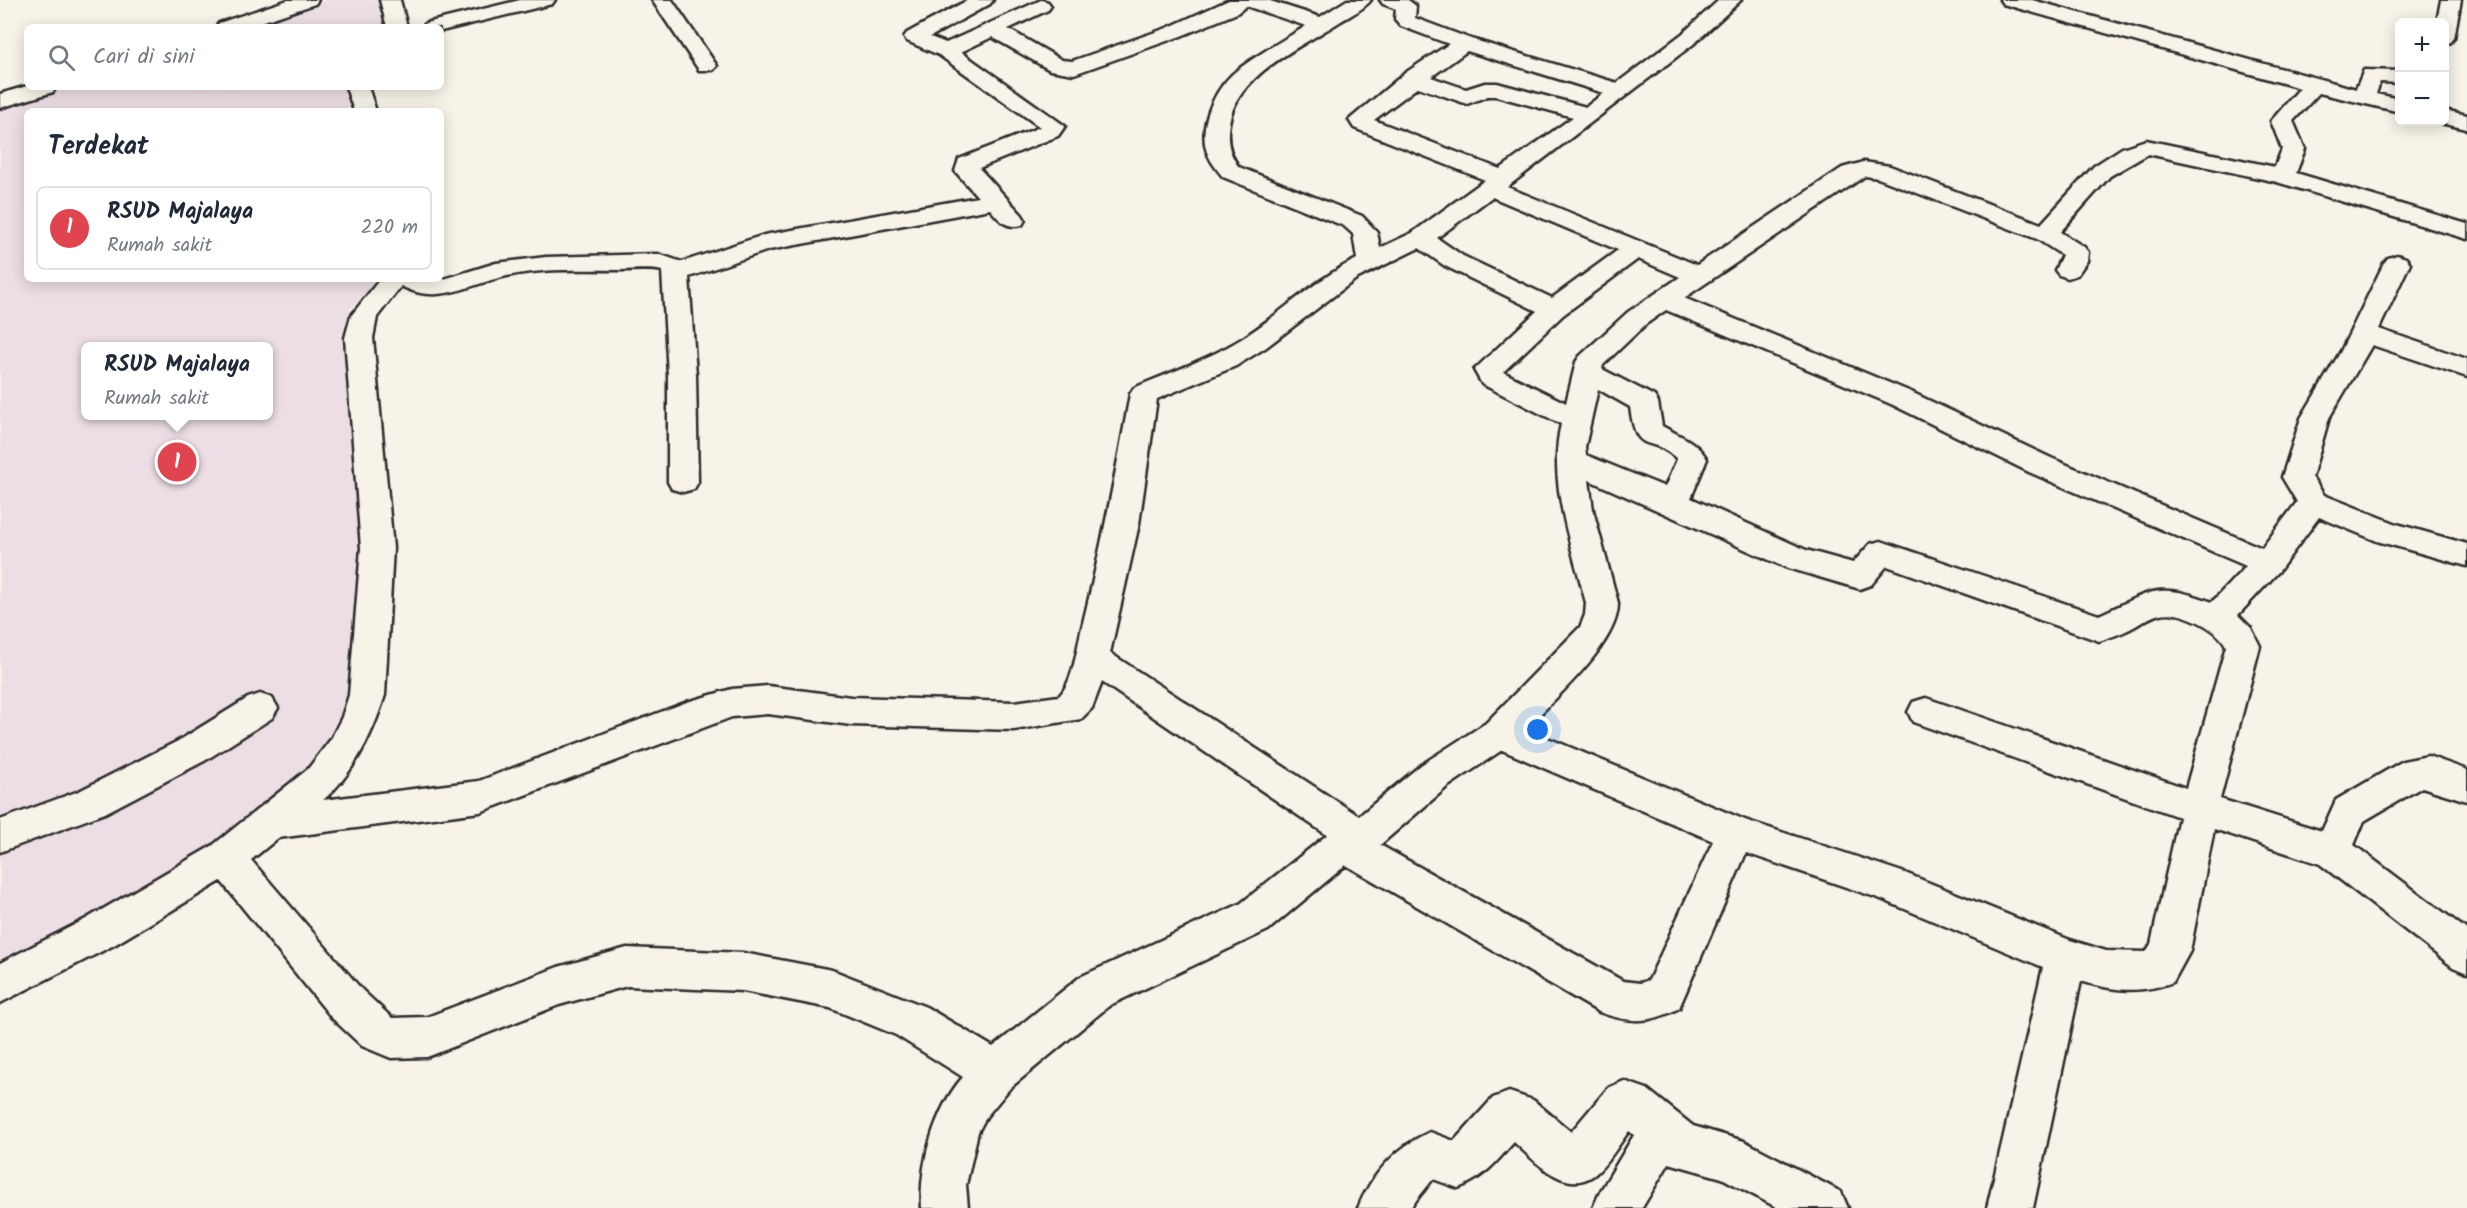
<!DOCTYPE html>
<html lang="id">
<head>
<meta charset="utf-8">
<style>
  body { margin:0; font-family:Kalam,sans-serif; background:#f2f2f3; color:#1f2937 }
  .controls { position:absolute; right:18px; top:18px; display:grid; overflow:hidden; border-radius:9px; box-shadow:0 3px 15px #0003 }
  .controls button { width:54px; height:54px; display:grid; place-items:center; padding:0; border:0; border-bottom:2px solid #e0e1e3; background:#fff; color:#1f2937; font:30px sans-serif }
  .you { position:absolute; left:1538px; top:730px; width:21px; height:21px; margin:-15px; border:4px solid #fff; border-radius:50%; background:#1a73e8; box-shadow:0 0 0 9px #1a73e833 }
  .badge { display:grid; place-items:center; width:39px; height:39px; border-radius:50%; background:#0f766e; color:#fff; font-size:20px; font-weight:700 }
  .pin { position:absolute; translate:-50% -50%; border:3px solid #fff; box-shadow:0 2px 6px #0006 }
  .popup { position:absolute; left:81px; top:342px; width:192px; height:78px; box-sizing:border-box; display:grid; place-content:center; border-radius:9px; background:#fff; filter:drop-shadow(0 2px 4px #0005); font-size:20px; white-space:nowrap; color:#747a83 }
  .popup b { font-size:22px; color:#1f2937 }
  .popup::after { content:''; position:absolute; left:50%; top:100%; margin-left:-12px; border:12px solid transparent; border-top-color:#fff }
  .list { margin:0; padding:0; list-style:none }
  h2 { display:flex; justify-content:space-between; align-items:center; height:78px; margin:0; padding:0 24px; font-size:26px }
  h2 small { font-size:20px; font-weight:400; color:#747a83 }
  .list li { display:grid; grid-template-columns:39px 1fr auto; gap:18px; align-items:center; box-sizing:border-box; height:84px; margin:0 12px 12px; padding:0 12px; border:2px solid #e0e1e3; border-radius:9px }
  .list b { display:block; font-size:22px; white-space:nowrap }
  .list p { margin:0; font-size:20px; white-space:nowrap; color:#747a83 }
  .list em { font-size:20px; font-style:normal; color:#747a83 }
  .icon { flex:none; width:33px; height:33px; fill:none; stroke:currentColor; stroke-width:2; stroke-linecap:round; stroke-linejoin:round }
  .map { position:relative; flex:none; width:2467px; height:1208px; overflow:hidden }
  .search { position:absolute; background:#fff; box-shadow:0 3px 15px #0003; left:24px; top:24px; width:420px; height:66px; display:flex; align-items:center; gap:15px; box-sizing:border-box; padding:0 21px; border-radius:9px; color:#747a83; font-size:22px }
  .panel { position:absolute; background:#fff; box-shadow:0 3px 15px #0003; left:24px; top:108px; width:420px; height:174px; border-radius:9px }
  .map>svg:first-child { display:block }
  .built { fill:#ecdee4; fill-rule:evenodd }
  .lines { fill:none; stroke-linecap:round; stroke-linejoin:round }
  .minor-casing { stroke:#2b2b2b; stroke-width:5 }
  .minor { fill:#f7f3e8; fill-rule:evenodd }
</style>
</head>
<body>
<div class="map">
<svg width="2467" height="1208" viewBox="0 0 2467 1208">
  <rect width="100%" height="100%" fill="#f7f3e8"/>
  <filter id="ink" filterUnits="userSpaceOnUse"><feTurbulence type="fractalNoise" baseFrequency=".0167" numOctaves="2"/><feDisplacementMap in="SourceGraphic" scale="12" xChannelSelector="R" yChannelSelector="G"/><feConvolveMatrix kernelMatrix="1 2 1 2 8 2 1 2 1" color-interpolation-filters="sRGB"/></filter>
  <g filter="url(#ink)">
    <path class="built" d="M327,0H378L388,27H241Z
      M50,87H357L365,111H27V279H381L351,308L342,340L366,584L339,753L232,841L0,973V103ZM86,346H268V416H86Z"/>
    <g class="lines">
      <g class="minor-casing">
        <path id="minor" d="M288,0H318L315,4L246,27H216L219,23Z
          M380,0H400L407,27H387Z
          M520,0H555L552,4L441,31V27H423L426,23Z
          M652,0H672L717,66L713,70H699Z
          M968,0H993L990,4L930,37L946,43L1041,0L1048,2L1051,6L1048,10L1008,29L1062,60L1072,61L1167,28L1229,0H1267L1320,17L1347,0H1371C1364,9 1351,15 1341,21C1303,46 1236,74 1229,124C1226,140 1229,154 1239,167L1362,216L1377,232L1380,248L1412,233L1485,180L1354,128L1349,120L1405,73L1449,44L1401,26L1395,19L1396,9L1383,4L1380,0H1408L1416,6L1415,18L1471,39L1617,83L1682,34L1719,0H1741L1696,42L1507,187L1697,265L1842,168L1864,162L1890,166L2041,224L2094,166L2122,148L2146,140L2275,167L2282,149L2271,121L2300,88L2003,4L2000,0H2032L2356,89L2364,70L2400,71V83L2380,82L2376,94L2400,99V112L2319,93L2293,121L2305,149L2296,173L2467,224V239L2277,182L2148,154L2110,176L2060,232L2084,247L2088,252L2087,261L2077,275L2068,278L2059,275L2055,270L2062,255L2037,239L1878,178L1865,176L1684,298L1911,392L2051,458L2262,548L2297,502L2282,477L2301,418L2341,351L2384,263L2388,258L2397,255L2406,258L2410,263L2379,329L2467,359V377L2372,345L2329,418L2312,477L2324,495L2397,524L2467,544V566L2377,541L2319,517L2279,571L2238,615L2251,628L2260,646L2220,799L2322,831L2336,800L2403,761L2428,756L2467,770V801L2422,787L2364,821L2354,845L2467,930V973L2453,967L2320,864L2214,829L2190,951L2173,982C2141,994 2113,991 2081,981L2033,1208H1987L2043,967L1881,899L1746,853L1679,1008C1650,1024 1629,1023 1599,1012L1346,865L1268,930L1110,1005L1010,1088L986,1117L978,1132L966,1185L968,1208H922C919,1166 934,1110 963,1077L896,1035L830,1008L743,991L627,986L559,1005L427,1057L391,1058L362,1046L332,1018L221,881L114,945L0,1003V963L86,919L212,846L308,769L331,739L342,717L349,695L361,548L345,338L351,316L380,279H444L496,263L546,257L658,254L682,262L764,235L978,197L955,171L959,159L1040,127L939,55L907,41L904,37L907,33ZM1246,6L1306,26C1284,40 1261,52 1240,68C1217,84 1199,121 1206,149C1209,160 1216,168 1223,177L1344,226L1353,234L1357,259C1315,279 1282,313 1243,338C1209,359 1171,372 1134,388L1130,394C1116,473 1101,550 1082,627C1077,647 1074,681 1059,696L1014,702L851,697L768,686L732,689L687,702L479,781L323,800C354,774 373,733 385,695L393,548L373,338L377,317L401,286C439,306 469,284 507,276C544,268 583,270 621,270C634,270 650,268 662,271L668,375V482L672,489L683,492L694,489L698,482L696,375L689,277L769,250L990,209C1000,220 1005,229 1022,225L1025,220L1022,215L979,168L1058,136L1065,126L961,52L992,37L1050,70L1074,74L1181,36L1237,13ZM1467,51L1604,93L1586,107L1497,83H1485L1466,89L1431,77ZM1418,87L1467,104L1488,96H1496L1573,117L1500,169L1374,120ZM1492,197L1618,250L1552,298L1463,256L1437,238ZM1419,248L1445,266L1537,311L1474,370L1482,384L1561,424C1547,481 1572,547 1586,603L1585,615L1580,627L1486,723L1421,765L1359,816L1110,653L1139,524L1157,399L1236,366L1265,348L1356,279ZM1638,259L1680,277L1628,312L1580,356L1576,362L1566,403L1503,372L1563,315ZM1666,310L1891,404L2029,472L2246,566L2212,602C2156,580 2149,593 2099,615L1881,541L1870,544L1853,563L1806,550L1691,498L1707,459C1695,440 1681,437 1662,426L1658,402L1654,396L1602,369L1603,365L1646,324ZM1598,389L1630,407C1637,459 1649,432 1677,459L1665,487L1586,455L1585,447ZM1589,480L1785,567L1860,589L1871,585L1887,566L2099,641C2110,637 2120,634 2130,629C2140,624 2150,616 2160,614C2180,609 2218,628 2226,646L2186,788L1926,698L1913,702L1908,712L1913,722L2179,817L2151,944L2146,952L2106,951L2070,940L1905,873L1745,820L1526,729C1553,699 1619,644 1618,603L1593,510ZM1102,682L1327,835L1240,904L1080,977L993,1047L926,1007L832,970L743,953L627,948L558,967L427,1017L392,1018L362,990L251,860L278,838L480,812L732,717L768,714L851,725L1014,730L1081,719L1092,708ZM1502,750L1713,841L1649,980L1640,983L1623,981L1380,845L1447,787Z
          M2441,0H2461L2454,38L2451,42L2444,44V22H2437Z
          M27,86L56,87L53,92L0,108V94Z
          M346,87H368L376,111H354Z
          M2444,110L2467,115V129L2436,122H2444Z
          M260,694L272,698L278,708L272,718L206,760L105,813L0,852V820L79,791L180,740L248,698Z
          M1624,1081L1647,1089L1693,1126L1744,1141L1841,1192L1848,1208H1778L1722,1178L1669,1163L1642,1208H1593L1600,1192L1634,1135L1629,1131C1619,1144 1607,1165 1594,1175C1565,1196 1533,1159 1514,1142C1495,1163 1485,1177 1458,1188L1433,1179L1410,1208H1358C1371,1175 1397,1146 1430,1132L1454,1141L1493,1098L1509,1092L1533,1100L1571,1132L1608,1088Z"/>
      </g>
      <use href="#minor" class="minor"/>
    </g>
  </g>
</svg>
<div class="controls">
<button>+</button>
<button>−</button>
</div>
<div class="you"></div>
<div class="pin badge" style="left:177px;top:462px;background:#e0444e">1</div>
<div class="popup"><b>RSUD Majalaya</b>Rumah sakit</div>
<div class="search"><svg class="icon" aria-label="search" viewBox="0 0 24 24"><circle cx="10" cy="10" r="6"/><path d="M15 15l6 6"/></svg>Cari di sini</div>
<section class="panel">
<h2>Terdekat<small></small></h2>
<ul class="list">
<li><span class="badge" style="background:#e0444e">1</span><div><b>RSUD Majalaya</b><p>Rumah sakit</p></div><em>220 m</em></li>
</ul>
</section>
</div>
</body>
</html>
